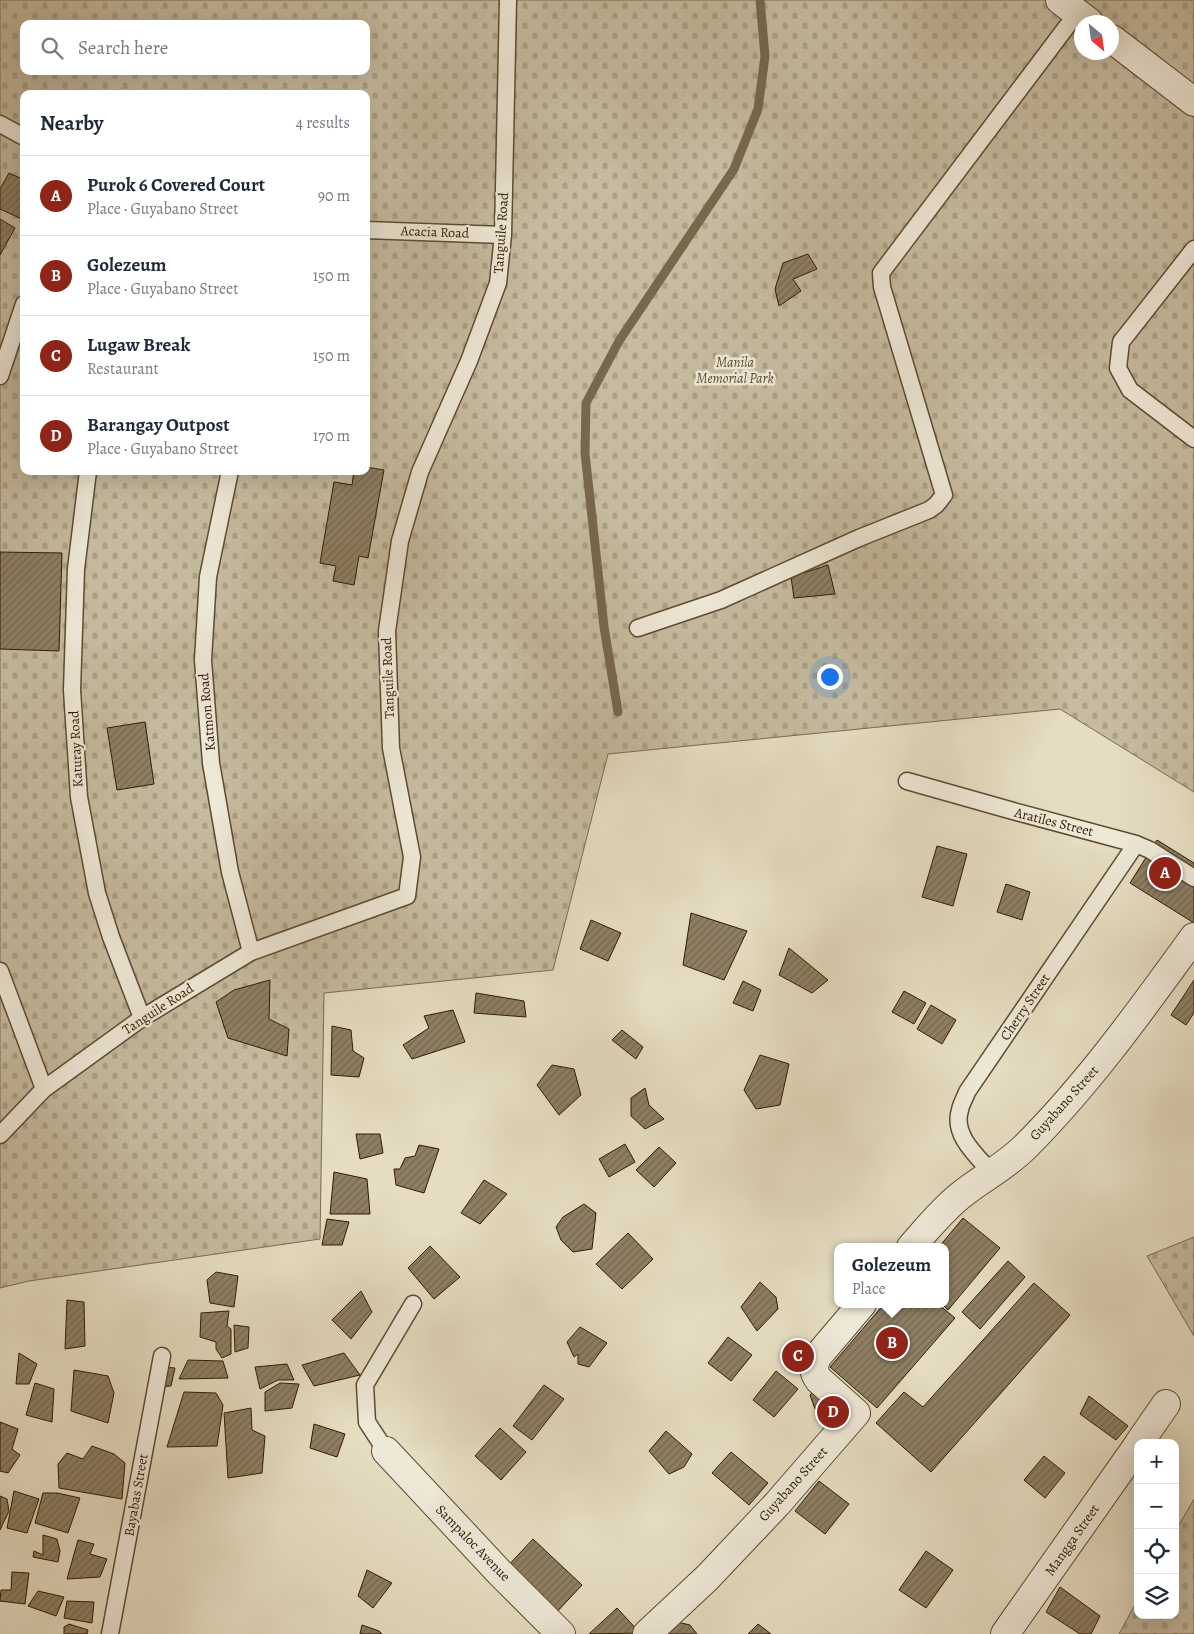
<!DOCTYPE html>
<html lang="en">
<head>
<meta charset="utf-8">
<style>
  body { margin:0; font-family:Alegreya,serif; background:#f6f6f7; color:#1f2937 }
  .controls { position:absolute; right:15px; bottom:15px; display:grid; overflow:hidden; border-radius:10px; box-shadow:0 5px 20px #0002 }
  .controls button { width:45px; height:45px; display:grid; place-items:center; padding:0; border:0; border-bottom:1px solid #e0e1e3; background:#fff; color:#1f2937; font:25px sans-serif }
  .compass { position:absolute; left:1074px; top:15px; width:45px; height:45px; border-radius:50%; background:#fff; box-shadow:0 5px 20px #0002; rotate:151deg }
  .you { position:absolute; left:829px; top:676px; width:18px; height:18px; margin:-12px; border:4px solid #fff; border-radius:50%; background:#1a73e8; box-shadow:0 0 0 8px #1a73e833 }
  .badge { display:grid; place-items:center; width:32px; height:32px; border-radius:50%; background:#8f2418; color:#fff; font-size:16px; font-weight:700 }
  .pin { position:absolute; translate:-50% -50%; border:2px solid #fff; box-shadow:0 1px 5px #0006 }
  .popup { position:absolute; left:834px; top:1243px; width:115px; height:65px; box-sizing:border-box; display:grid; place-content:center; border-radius:10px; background:#fff; filter:drop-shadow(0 1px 4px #0005); font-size:16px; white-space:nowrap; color:#747a83 }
  .popup b { font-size:19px; color:#1f2937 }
  .popup::after { content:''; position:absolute; left:50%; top:100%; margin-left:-10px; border:10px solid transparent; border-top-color:#fff }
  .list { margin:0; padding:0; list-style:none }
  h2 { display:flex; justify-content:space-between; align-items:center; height:65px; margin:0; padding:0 20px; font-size:21px }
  h2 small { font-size:16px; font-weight:400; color:#747a83 }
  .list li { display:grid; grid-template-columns:32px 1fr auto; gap:15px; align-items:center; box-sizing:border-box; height:80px; padding:0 20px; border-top:1px solid #e0e1e3 }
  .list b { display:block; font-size:19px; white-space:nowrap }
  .list p { margin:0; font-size:16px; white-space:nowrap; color:#747a83 }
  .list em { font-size:16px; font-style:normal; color:#747a83 }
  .icon { flex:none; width:28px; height:28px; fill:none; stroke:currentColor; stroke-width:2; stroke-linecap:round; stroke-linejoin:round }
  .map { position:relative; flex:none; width:1194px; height:1634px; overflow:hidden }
  .search { position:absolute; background:#fff; box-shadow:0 5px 20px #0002; left:20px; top:20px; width:350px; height:55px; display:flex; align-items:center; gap:12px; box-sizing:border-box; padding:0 18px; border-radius:10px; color:#747a83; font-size:19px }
  .panel { position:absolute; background:#fff; box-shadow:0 5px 20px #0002; left:20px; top:90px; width:350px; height:385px; border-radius:10px }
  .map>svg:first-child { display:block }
  .cemetery { fill:url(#cemetery-stones); stroke:#7b6b50; fill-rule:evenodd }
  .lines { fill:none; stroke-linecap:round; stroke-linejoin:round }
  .stream { stroke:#77674c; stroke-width:9 }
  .building { fill:url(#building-hatch); stroke:#301b00 }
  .lane-casing { stroke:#5d4b30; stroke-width:19 }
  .street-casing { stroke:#5d4b30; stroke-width:30 }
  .lane { stroke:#eee8d7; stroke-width:16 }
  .street { stroke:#eee8d7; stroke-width:28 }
  .labels { text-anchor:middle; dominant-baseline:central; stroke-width:5; stroke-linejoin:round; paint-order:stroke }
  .street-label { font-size:14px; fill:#301b00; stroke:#eee8d7 }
  .park-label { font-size:14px; font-style:italic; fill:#5d4b30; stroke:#eee8d7 }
</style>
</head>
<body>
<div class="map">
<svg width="1194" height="1634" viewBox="0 0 1194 1634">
  <defs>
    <pattern id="cemetery-stones" width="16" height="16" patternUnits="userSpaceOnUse" patternTransform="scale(1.25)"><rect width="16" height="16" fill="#c6bba0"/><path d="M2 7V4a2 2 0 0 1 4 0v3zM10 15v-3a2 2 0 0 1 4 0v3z" fill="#aaa088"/></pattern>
    <pattern id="building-hatch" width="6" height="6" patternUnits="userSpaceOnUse" patternTransform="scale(1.25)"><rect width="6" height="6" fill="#8e7f64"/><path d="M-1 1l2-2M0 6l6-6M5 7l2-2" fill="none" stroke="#746750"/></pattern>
  </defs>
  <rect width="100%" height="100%" fill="#e5dcc1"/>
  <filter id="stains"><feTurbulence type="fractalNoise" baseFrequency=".004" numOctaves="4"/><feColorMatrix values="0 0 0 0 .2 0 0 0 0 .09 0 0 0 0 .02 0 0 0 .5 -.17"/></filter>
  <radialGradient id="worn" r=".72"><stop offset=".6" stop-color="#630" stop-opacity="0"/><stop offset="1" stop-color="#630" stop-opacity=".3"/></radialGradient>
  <path class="cemetery" d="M0,0H1194V792L1060,709L608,754L553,970L324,993L320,1239L29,1281L0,1288ZM1082,22H1112V52H1082ZM24,24H366V71H24ZM24,94H366V471H24Z
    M1194,1237V1336L1147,1256Z
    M1194,1499V1634H1119L1138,1599V1615H1175V1532Z"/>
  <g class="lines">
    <path class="stream" d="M618,712L604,627L585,453L586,403L619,341L734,169L758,109L765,56L760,0"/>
  </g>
  <path class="building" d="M9,173L24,180V220L0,209V189Z
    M0,219L15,228L0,255Z
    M808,254L817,269L793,279L801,291L779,306L775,289L783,263Z
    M366,467L384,470L368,558L359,556L354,585L333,581L336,566L320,563L334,482L352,485L354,471H366Z
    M0,552L62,553L59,651L0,649Z
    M828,565L835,594L794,598L791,577Z
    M145,722L154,784L117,790L107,728Z
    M1157,840L1194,863V923L1130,883Z
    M937,846L967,854L953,906L922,897Z
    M1006,884L1030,892L1022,920L997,912Z
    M691,913L747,931L724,980L683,965Z
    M591,920L621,933L608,961L580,949Z
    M789,948L828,980L812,993L779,975Z
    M270,980L269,1019L289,1029L287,1056L228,1038L216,1002L234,990Z
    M1194,980V1013L1186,1025L1171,1015Z
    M743,981L761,990L753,1011L733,1003Z
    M904,991L926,1003L914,1024L892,1012Z
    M476,993L524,1001L526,1017L474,1013Z
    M931,1005L956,1020L942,1044L917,1029Z
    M453,1010L465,1042L412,1059L403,1045L429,1028L424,1016Z
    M332,1026L351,1030L353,1051L364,1058L359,1077L331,1075Z
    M622,1030L643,1047L636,1059L612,1040Z
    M760,1055L789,1064L780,1105L756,1109L744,1090Z
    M552,1065L574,1069L581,1095L559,1115L537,1085Z
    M645,1088L649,1105L664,1119L645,1129L631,1116V1098Z
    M356,1134H380L383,1153L360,1159Z
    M625,1144L635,1162L609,1177L599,1159Z
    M419,1145L439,1149L424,1193L396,1185L394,1169H400L405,1158L415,1156Z
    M659,1147L676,1163L654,1187L636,1170Z
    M334,1172L367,1179L370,1214H330Z
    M484,1180L507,1194L480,1224L461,1213Z
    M584,1204L596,1213L592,1249L573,1252L561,1240L556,1227L563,1217Z
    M963,1218L1000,1248L948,1310L942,1304H946V1247H939Z
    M327,1219L349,1222L342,1245H322Z
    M628,1233L653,1259L622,1289L596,1264Z
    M430,1246L460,1277L434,1299L408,1268Z
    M1008,1261L1025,1277L980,1329L962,1312Z
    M216,1272L238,1276L234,1307L210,1303L207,1280Z
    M760,1282L776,1297L778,1309L757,1331L741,1307Z
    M1034,1283L1070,1315L931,1472L876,1423L904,1392L923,1407Z
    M361,1291L372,1312L351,1339L332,1320Z
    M67,1300L84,1302L85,1346L65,1349Z
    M884,1304H938L955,1318L877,1408L830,1367Z
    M229,1311L227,1326L231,1329V1354L222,1358L216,1349V1342L200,1337L201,1313Z
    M234,1325L249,1327L248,1348L235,1352Z
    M580,1327L607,1343L589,1367L578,1364V1354L574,1357L567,1342Z
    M728,1337L752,1355L731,1381L708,1363Z
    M19,1353L37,1364L29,1384H16Z
    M344,1353L360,1375L314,1386L302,1365Z
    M188,1360L223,1361L228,1378L179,1379Z
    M287,1364L294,1380H278L260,1389L255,1367Z
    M163,1367L175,1368L171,1386L159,1387Z
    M74,1370L108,1376L114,1393L108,1423L71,1411Z
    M776,1371L798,1389L774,1417L753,1400Z
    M35,1383L54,1389L52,1422L26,1415Z
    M280,1383L299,1384L292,1408L265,1411V1392Z
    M544,1385L564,1399L532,1440L513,1426Z
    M818,1387L833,1399L821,1414L815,1409L810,1395Z
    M184,1392L216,1393L223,1405L217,1446L167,1447Z
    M1089,1396L1128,1426L1116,1440L1080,1414Z
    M833,1399L846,1410L836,1424L821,1414Z
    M251,1408L252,1430L265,1436L262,1473L228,1478L224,1413Z
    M0,1422L18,1429L12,1449L20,1455L8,1473L0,1471Z
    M314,1424L345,1434L337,1457L310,1448Z
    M500,1428L526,1452L501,1480L475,1456Z
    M666,1431L692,1454L684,1467L669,1474L649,1451Z
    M92,1446L114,1454L125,1463L122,1499L59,1488L58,1464L67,1453L83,1459Z
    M731,1452L768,1483L749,1505L712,1473Z
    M1044,1456L1065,1473L1045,1498L1024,1480Z
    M819,1481L849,1504L825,1534L795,1511Z
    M14,1491L39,1499L27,1533L7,1528Z
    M43,1493H57L80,1498L68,1533L35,1523Z
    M0,1496L7,1499L9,1511L0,1530Z
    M43,1535L57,1539L60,1551L58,1562L33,1557L34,1551L43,1555Z
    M533,1539L582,1585L554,1615L505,1569Z
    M78,1540L94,1544L90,1554L107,1559L100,1577L67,1579Z
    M926,1551L953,1570L926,1608L899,1590Z
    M367,1570L392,1583L373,1608L358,1596Z
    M12,1572L29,1573L25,1604L0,1601L1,1590H11Z
    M1060,1587L1100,1616L1091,1634H1080L1046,1612Z
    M38,1591L64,1597L56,1616L28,1606Z
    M67,1601L94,1602L92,1623L64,1618Z
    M617,1608L640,1633L589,1634Z
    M673,1621L690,1625L697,1634H656Z
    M69,1624L88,1630L87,1634H64V1627Z
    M758,1624L771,1634H748Z
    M362,1625L379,1631L382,1634H360Z"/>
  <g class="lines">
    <g class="lane-casing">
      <path id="lane" d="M0,124L24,137
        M366,230L503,235
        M1194,249L1121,342L1118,368L1130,390L1194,439
        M0,376L24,304
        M88,471L76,569L72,690L79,797L97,893L111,937L142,1018
        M230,471L208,577L203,660L211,763L230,872L251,952
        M638,628L721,600L859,538L929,510L936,505L944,495L882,287L881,273L1077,13
        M907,781L1013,811L1136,844L1150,850L1194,878
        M0,971L44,1089
        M0,1135L44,1089L142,1018L251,952L407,896L412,857L391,748L387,631L400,541L420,472L469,361L498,283L503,235L508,0
        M992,1173C977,1156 952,1135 960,1110C961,1104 965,1098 967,1092L1136,844
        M386,1451L367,1422L365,1385L413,1304
        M110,1634L162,1356"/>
    </g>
    <g class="street-casing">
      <path id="street" d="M1060,0L1089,22
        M1112,39L1194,102
        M911,1247C927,1229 942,1210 961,1195C982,1178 1006,1166 1025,1147C1089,1083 1141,1010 1194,937
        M1139,1443L1166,1404
        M386,1451L500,1573L561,1634
        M647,1634L707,1578L777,1504L856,1413L819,1380C813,1372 813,1367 817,1357L862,1304
        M1005,1634L1138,1445"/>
    </g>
    <use href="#lane" class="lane"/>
    <use href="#street" class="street"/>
  </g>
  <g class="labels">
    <g class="street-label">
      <text transform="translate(435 232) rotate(2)">Acacia Road</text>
      <text transform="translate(501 233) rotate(-86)">Tanguile Road</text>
      <text transform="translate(388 678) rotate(-92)">Tanguile Road</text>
      <text transform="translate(207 712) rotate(-95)">Katmon Road</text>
      <text transform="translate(76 749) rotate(-93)">Katuray Road</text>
      <text transform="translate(1054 822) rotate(14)">Aratiles Street</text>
      <text transform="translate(1025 1007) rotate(-56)">Cherry Street</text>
      <text transform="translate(158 1009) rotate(-33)">Tanguile Road</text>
      <text transform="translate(1064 1103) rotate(-48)">Guyabano Street</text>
      <text transform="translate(793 1484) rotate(-48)">Guyabano Street</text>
      <text transform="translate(136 1495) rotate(-80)">Bayabas Street</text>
      <text transform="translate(1072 1540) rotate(-55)">Mangga Street</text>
      <text transform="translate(473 1543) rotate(46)">Sampaloc Avenue</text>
    </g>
    <g class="park-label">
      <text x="735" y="362">Manila<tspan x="735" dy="16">Memorial Park</tspan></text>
    </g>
  </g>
  <rect width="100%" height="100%" filter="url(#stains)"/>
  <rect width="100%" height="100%" fill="url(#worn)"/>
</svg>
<div class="controls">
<button>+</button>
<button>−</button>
<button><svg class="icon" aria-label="locate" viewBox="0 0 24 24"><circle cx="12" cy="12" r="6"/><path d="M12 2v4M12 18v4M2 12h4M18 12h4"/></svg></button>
<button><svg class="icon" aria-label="layers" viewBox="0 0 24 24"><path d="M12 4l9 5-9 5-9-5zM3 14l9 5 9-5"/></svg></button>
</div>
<svg class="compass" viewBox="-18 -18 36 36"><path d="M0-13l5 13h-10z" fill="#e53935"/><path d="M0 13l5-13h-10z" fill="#747a83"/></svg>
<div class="you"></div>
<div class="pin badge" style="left:1165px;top:873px">A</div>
<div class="pin badge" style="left:892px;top:1343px">B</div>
<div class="popup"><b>Golezeum</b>Place</div>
<div class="pin badge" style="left:798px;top:1356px">C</div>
<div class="pin badge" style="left:833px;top:1412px">D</div>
<div class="search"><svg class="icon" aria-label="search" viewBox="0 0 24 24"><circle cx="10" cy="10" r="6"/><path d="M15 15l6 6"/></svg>Search here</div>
<section class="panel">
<h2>Nearby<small>4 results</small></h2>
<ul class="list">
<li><span class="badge">A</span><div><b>Purok 6 Covered Court</b><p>Place · Guyabano Street</p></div><em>90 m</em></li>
<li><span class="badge">B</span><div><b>Golezeum</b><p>Place · Guyabano Street</p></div><em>150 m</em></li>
<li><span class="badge">C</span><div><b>Lugaw Break</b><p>Restaurant</p></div><em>150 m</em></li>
<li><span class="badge">D</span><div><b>Barangay Outpost</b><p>Place · Guyabano Street</p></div><em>170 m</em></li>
</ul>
</section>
</div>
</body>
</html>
